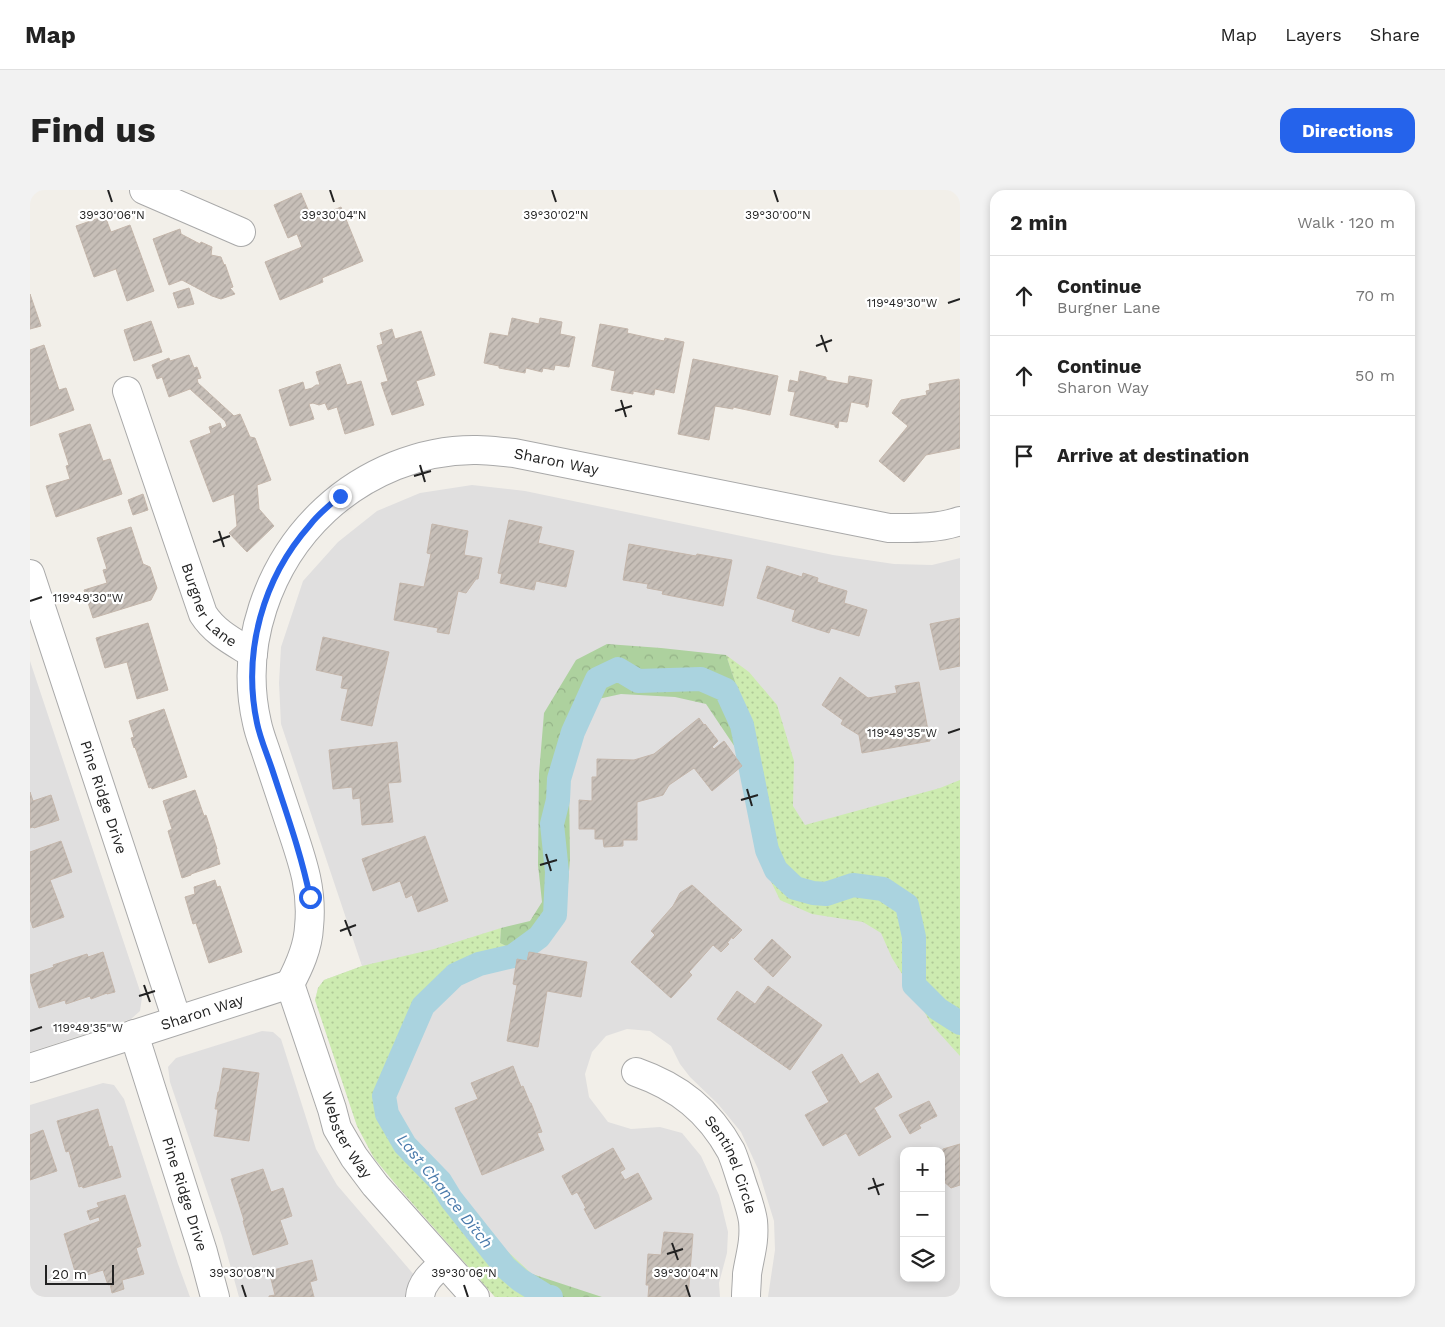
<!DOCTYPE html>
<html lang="en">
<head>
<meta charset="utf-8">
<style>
  body { margin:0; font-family:"Work Sans",sans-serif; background:#f2f2f2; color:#222 }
  .controls { position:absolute; right:15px; bottom:15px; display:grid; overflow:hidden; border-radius:10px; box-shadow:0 2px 8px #0003 }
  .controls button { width:45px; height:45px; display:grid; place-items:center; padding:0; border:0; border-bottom:1px solid #e0e0e0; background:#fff; color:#222; font:25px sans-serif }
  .scale { position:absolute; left:15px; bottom:12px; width:69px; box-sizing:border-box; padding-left:5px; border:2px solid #222; border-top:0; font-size:14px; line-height:18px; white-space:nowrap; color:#222; -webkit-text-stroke:4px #fff; paint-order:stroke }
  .stop { position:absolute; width:15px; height:15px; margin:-11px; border:4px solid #2563eb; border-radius:50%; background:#fff }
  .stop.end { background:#2563eb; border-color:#fff; box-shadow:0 1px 5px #0008 }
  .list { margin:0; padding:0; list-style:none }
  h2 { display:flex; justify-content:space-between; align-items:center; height:65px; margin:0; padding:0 20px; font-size:21px }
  h2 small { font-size:16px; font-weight:400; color:#767676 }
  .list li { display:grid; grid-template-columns:32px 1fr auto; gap:15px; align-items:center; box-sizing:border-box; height:80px; padding:0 20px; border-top:1px solid #e0e0e0 }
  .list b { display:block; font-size:19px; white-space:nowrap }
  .list p { margin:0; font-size:16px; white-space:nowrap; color:#767676 }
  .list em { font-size:16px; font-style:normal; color:#767676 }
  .icon { flex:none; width:28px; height:28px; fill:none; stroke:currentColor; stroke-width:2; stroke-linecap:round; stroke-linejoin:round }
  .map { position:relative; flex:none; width:930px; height:1107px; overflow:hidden; border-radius:15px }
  header { display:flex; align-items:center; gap:30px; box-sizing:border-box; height:70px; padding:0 25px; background:#fff; border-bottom:1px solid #e0e0e0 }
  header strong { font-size:24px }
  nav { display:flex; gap:28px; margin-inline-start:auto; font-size:18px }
  .intro { display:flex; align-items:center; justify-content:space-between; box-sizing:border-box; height:120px; padding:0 30px }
  h1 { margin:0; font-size:35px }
  .button { padding:12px 22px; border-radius:15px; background:#2563eb; color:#fff; font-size:18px; font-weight:700 }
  main { display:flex; gap:30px; padding:0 30px }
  aside { flex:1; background:#fff; border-radius:15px; box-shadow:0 2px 8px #0003 }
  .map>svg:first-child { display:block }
  .residential { fill:#e0dfdf; fill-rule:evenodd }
  .grass { fill:url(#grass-dots) }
  .forest { fill:url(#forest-crowns) }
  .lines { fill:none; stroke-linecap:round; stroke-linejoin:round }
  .canal { stroke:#aad3df; stroke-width:24 }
  .building { fill:url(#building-hatch); stroke:#c4b6ab }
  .minor-casing { stroke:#a9a9a9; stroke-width:30 }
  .minor { stroke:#fff; stroke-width:28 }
  .route { stroke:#2563eb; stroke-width:6 }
  .ticks { fill:none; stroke:#222; stroke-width:2 }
  .labels { text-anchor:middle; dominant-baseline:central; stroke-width:4.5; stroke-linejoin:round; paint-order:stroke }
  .street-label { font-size:15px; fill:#222; stroke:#fff }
  .water-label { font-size:16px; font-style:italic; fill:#4a7aab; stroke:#fff }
  .ticks-label { font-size:12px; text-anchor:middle; fill:#222; stroke:#fff; stroke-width:4.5; stroke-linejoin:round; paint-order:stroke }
</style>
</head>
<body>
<header>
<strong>Map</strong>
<nav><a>Map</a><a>Layers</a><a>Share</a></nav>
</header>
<div class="intro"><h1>Find us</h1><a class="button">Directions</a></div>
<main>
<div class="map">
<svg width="930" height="1107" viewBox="0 0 930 1107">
  <defs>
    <pattern id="grass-dots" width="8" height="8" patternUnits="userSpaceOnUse" patternTransform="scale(1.25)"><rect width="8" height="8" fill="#cdebb0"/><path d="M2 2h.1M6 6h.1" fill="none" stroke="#b0c997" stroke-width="1.8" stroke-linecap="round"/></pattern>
    <pattern id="forest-crowns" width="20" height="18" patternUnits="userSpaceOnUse" patternTransform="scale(1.25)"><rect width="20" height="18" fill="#add19e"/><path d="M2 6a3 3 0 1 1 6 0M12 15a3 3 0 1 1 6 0" fill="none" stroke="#95b388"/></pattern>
    <pattern id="building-hatch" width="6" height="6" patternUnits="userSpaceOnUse" patternTransform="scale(1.25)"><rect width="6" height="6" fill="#c7bfb8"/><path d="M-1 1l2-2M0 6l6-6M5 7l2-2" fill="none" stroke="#aba49e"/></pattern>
  </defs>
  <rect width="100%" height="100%" fill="#f2efe9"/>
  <path class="residential" d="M442,295L495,301L803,365L864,374L902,375L930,368V1107H738L745,1060L744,1031L728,979L711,942L688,914L660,887L650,874L641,856L620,841L597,839L576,846L562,862L555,884L559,907L578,932L601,939L630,937L652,943L671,966L689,1005L698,1042L697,1063L689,1093L690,1107H465L368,997L344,968L327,936L285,810L288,798L294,790L332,776L251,534L249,493L251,457L273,391L308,352L347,321L390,303ZM874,961H911V1088H874Z
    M0,471L112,807L110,821L101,829L0,862Z
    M232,841L243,842L251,849L286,959L307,995L403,1107H209L192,1046L140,892L138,877L146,868Z
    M73,893L84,895L94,909L148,1074L160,1107H0V915Z"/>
  <path class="grass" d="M696,465L719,482L747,515L764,571L763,616L775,635L910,598L930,590V866L901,834L884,803L862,768L851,743L833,732L782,724L750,710L730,669L722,613L725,565L712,512Z
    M471,738L470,753L494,765L439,780L419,796L389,833L358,907L366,933L463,1048L502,1084L505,1107H465L368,997L344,968L327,936L285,810L288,798L294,790L332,776L404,759Z"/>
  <path class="forest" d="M577,454L631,458L696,465L712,512L725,565L722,613L713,569L676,514L645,507L591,504L568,509L549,543L539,596L540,669L536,720L515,745L494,765L470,753L471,738L500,731L512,712L508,675L509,584L514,523L546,470Z
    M502,1084L572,1107H505Z"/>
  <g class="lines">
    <path class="canal" d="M521,1107L516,1106L490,1090L475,1077L421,1009L410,991L375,955L357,924L354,906L393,816L425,785L449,774L483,766L509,747L525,725L527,682L522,634L528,610L529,589L543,542L567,489L588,479L608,491L671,489L696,500L712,535L737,660L746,680L765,698L783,703L796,704L823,695L853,699L877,715L884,747V795L908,819L930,833"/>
  </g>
  <path class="building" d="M271,3L282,29L311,17L333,71L292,88L293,92L250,110L235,72L272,57L267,44L258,48L244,15Z
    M75,26L81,42L100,35L124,101L97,111L86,79L64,87L46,36Z
    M150,39L151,44L170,54L171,52L182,57L181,65L191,67L194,75L195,74L203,97L200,98L205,104L191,109L182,106L152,90L139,95L123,49Z
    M159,98L164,114L148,118L143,103Z
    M0,104L11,136L0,139Z
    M482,128L509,134L510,128L532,132L530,144L545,147L539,177L525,175L524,180L513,178L512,182L496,178L495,183L469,178V176L454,173L460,143L478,146Z
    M121,131L132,162L104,171L94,140Z
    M570,134L598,139L597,143L634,151L635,148L654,152L644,203L625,199L624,205L603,201V204L581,200L585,181L562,176Z
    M362,139L365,149L391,141L405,185L386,191L394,215L362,225L351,193L358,191L347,156L353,154L350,143Z
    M14,155L29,200L36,198L44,220L0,236V160Z
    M159,165L164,178L167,177L171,188L167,189L168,193L204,226L210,224L220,247L225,248L241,290L227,295L229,319L244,336L217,362L199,343L207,336L204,304L183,312L160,251L181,243L179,237L190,233L192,239L197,236L195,231L160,199L139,207L132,187L127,189L122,175L139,168L140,171Z
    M663,169L748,186L740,225L703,217V219L685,216L679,250L648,244Z
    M310,174L317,195L331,191L344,235L315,244L307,217L298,220L295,213L289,215L283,213L279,214L284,229L260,236L249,200L273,192L275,200L282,198L286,195H290L286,182Z
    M770,181L796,187V190L818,194L819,186L842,190L838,217H836V215L821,212L817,232L809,231L808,238L805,237V235L760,225L765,202L758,201L760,190L768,192Z
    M929,189L930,196V258L896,265L874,292L849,271L878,236L862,223L871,210L897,205L896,201L900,200L899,194Z
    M60,234L73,271L80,269L92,304L26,327L16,296L40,289L36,276L39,275L29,244Z
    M113,304L118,320L103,325L98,310Z
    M479,330L512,337L508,353L544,361L536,397L506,391L504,400L470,393L472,384L468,383Z
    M402,334L438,341L434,365L452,368L448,389H446L436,403L428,401L419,444L407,442L408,438L364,430L370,393L394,397L401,364L397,363Z
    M101,337L113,374L120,377L127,398L121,410L63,428L54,400L77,393L73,380L77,379L67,348Z
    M599,354L666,366L667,364L702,370L693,416L632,404L633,401L617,398L618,394L593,390Z
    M737,376L772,387L773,383L788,388L787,392L817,401L814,413L837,420L829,446L801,438L799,443L762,431L765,420L727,408Z
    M930,428V476L910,480L900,434Z
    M118,433L138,500L107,509L97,472L75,478L66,448Z
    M293,447L359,462L342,536L311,530L318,499L311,498L313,486L286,480Z
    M810,487L838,508L867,503L865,496L889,492L900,551L832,563L829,545L811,534L813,530L792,515Z
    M134,519L157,587L122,599L121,597L119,598L105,557L104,558L101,548L104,547L99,531Z
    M669,528L674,535L675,534L688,551L682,557L684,559L694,551L712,576L682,601L664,578L639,595L633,605L607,612V650H593V656L574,657L573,649H565V639H549V610L562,611V587H567V569L604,570L624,564Z
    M367,552L371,592L358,593L363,632L332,635L330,608L323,609L322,597L303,599L299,560Z
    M165,600L174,626L176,625L187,659H186L190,674L161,684V685L152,688L138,641L142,639L133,611Z
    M0,602L3,611L21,605L29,630L4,638L3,637L0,638Z
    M395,646L418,711L388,722L382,705L376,708L370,691L343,701L332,669Z
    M31,651L42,682L20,690L34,727L3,738L0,729V662Z
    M185,690L187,697L190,696L212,762L179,773L166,733L163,734L155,707L165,704L164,697Z
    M662,695L712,740L703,749L702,747L697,753L699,754L691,762L683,755L659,782L662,785L641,808L601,772L625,745L621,741L643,716L650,703Z
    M742,749L761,767L743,787L724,769Z
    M73,762L85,802L77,804V803L61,809L60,806L36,814L35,810L9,818L0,790V785L24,777L23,775L57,764L58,767Z
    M499,762L557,772L551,807L517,801L508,857L477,851L487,795L483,794L487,769L497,771Z
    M738,796L792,835L760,880L687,829L707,801L725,814Z
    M812,864L830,894L848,883L862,907L844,918L861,947L829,966L816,943L793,956L775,925L799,912L782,882Z
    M483,876L491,897L493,896L500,913H501L512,942L507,943L514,960L452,985L425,918L448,909L441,893Z
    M193,878L229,883L219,951L184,946L188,919H185L188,902H189Z
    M899,911L907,926L889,935L891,938L880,944L869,925Z
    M68,919L79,957L82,956L91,987L53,998L52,996L49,997L39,961L36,962L27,931Z
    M13,940L27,981L0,990V945Z
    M930,954V995L921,998L911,989V971L913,959Z
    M583,958L595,979L590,982L595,990L608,983L622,1009L565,1039L554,1019L556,1018L547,1002L542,1005L532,986Z
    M233,979L241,1002L253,998L262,1026L250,1030L258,1054L223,1065L213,1031L214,1030L201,989Z
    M95,1005L111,1056L106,1058L114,1084L92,1090L94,1099L82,1103L80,1094L78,1095L73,1080L47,1088L34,1044L70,1031L69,1027L60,1030L57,1021L69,1017L67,1013Z
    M634,1042L663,1044L658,1107H618L619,1095H616L618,1064L631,1065Z
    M282,1070L287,1090L280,1092L284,1107H239V1106L245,1105L239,1081Z"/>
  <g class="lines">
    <g class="minor-casing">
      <g id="minor">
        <path d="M114,0L211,42"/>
        <path id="s1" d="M97,201L173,424C185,443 204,452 223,464"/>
        <path id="s2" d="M0,384L147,830"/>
        <path id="s3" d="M260,794C269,777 278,758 279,737C283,699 272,670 260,634C252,610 244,586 236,562C233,553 229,543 227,533C209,456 238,373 295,320C335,283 391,259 447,260C459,260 472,262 484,263L859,338C883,338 907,339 930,331"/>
        <path id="s4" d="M260,794L302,919L307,938L324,967L345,995L445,1107"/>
        <path id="s5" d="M104,844L173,1062L185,1107"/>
        <path id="s6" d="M0,878L260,794"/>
        <path id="s7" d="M606,882C649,897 679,921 701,961C705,970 708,981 711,990C715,1003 721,1017 723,1031C725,1052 720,1065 717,1084C717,1092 716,1099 716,1107"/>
        <path d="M390,1107C391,1092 404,1082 414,1073"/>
      </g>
    </g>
    <use href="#minor" class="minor"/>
  </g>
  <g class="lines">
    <path class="route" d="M280,707C271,663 256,622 242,579C237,564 230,548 227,533C212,462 233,388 280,335C288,324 300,315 310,306"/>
  </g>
  <path class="ticks" d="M78,0L82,12M300,0L304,12M522,0L526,12M744,0L748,12M918,113L930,109M791,145L797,162M786,156L802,150M591,210L596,227M585,221L602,216M390,275L395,292M384,286L401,281M189,341L194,357M183,352L200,346M0,411L12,407M918,543L930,539M717,599L722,616M711,610L728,605M516,664L521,681M510,675L527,670M315,730L321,746M310,741L326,735M114,795L120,812M109,806L125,801M0,841L12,837M843,988L849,1005M838,999L854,994M642,1053L648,1070M637,1064L653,1059M212,1095L216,1107M434,1095L438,1107M656,1095L660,1107"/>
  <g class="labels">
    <g class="street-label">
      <text stroke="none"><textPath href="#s3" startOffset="754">Sharon Way</textPath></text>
      <text stroke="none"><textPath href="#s1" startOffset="231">Burgner Lane</textPath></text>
      <text stroke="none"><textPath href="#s2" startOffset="235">Pine Ridge Drive</textPath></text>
      <text stroke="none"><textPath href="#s6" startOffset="181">Sharon Way</textPath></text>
      <text stroke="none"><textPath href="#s4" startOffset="162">Webster Way</textPath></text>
      <text stroke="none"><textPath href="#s7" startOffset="139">Sentinel Circle</textPath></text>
      <text stroke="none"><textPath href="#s5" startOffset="168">Pine Ridge Drive</textPath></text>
    </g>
    <g class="water-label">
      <text transform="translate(415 1001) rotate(51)">Last Chance Ditch</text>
    </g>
  </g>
  <g class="ticks-label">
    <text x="82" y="29">39°30'06"N</text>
    <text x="304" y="29">39°30'04"N</text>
    <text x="526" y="29">39°30'02"N</text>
    <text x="748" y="29">39°30'00"N</text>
    <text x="872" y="117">119°49'30"W</text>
    <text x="58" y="412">119°49'30"W</text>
    <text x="872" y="547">119°49'35"W</text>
    <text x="58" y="842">119°49'35"W</text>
    <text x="212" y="1087">39°30'08"N</text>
    <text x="434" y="1087">39°30'06"N</text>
    <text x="656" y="1087">39°30'04"N</text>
  </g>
</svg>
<div class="controls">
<button>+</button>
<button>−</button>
<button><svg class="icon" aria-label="layers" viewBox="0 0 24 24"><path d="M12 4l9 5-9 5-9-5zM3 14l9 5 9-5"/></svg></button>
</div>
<div class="scale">20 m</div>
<div class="stop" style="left:280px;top:707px"></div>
<div class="stop end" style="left:310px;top:306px"></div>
</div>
<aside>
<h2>2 min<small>Walk · 120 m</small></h2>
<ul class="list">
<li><svg class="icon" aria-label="ahead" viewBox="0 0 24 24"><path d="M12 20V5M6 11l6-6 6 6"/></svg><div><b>Continue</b><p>Burgner Lane</p></div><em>70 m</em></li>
<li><svg class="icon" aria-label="ahead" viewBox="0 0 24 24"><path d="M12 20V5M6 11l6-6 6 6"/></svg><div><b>Continue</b><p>Sharon Way</p></div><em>50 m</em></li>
<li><svg class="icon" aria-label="arrive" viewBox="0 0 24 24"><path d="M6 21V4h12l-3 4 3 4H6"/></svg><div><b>Arrive at destination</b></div></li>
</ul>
</aside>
</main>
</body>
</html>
